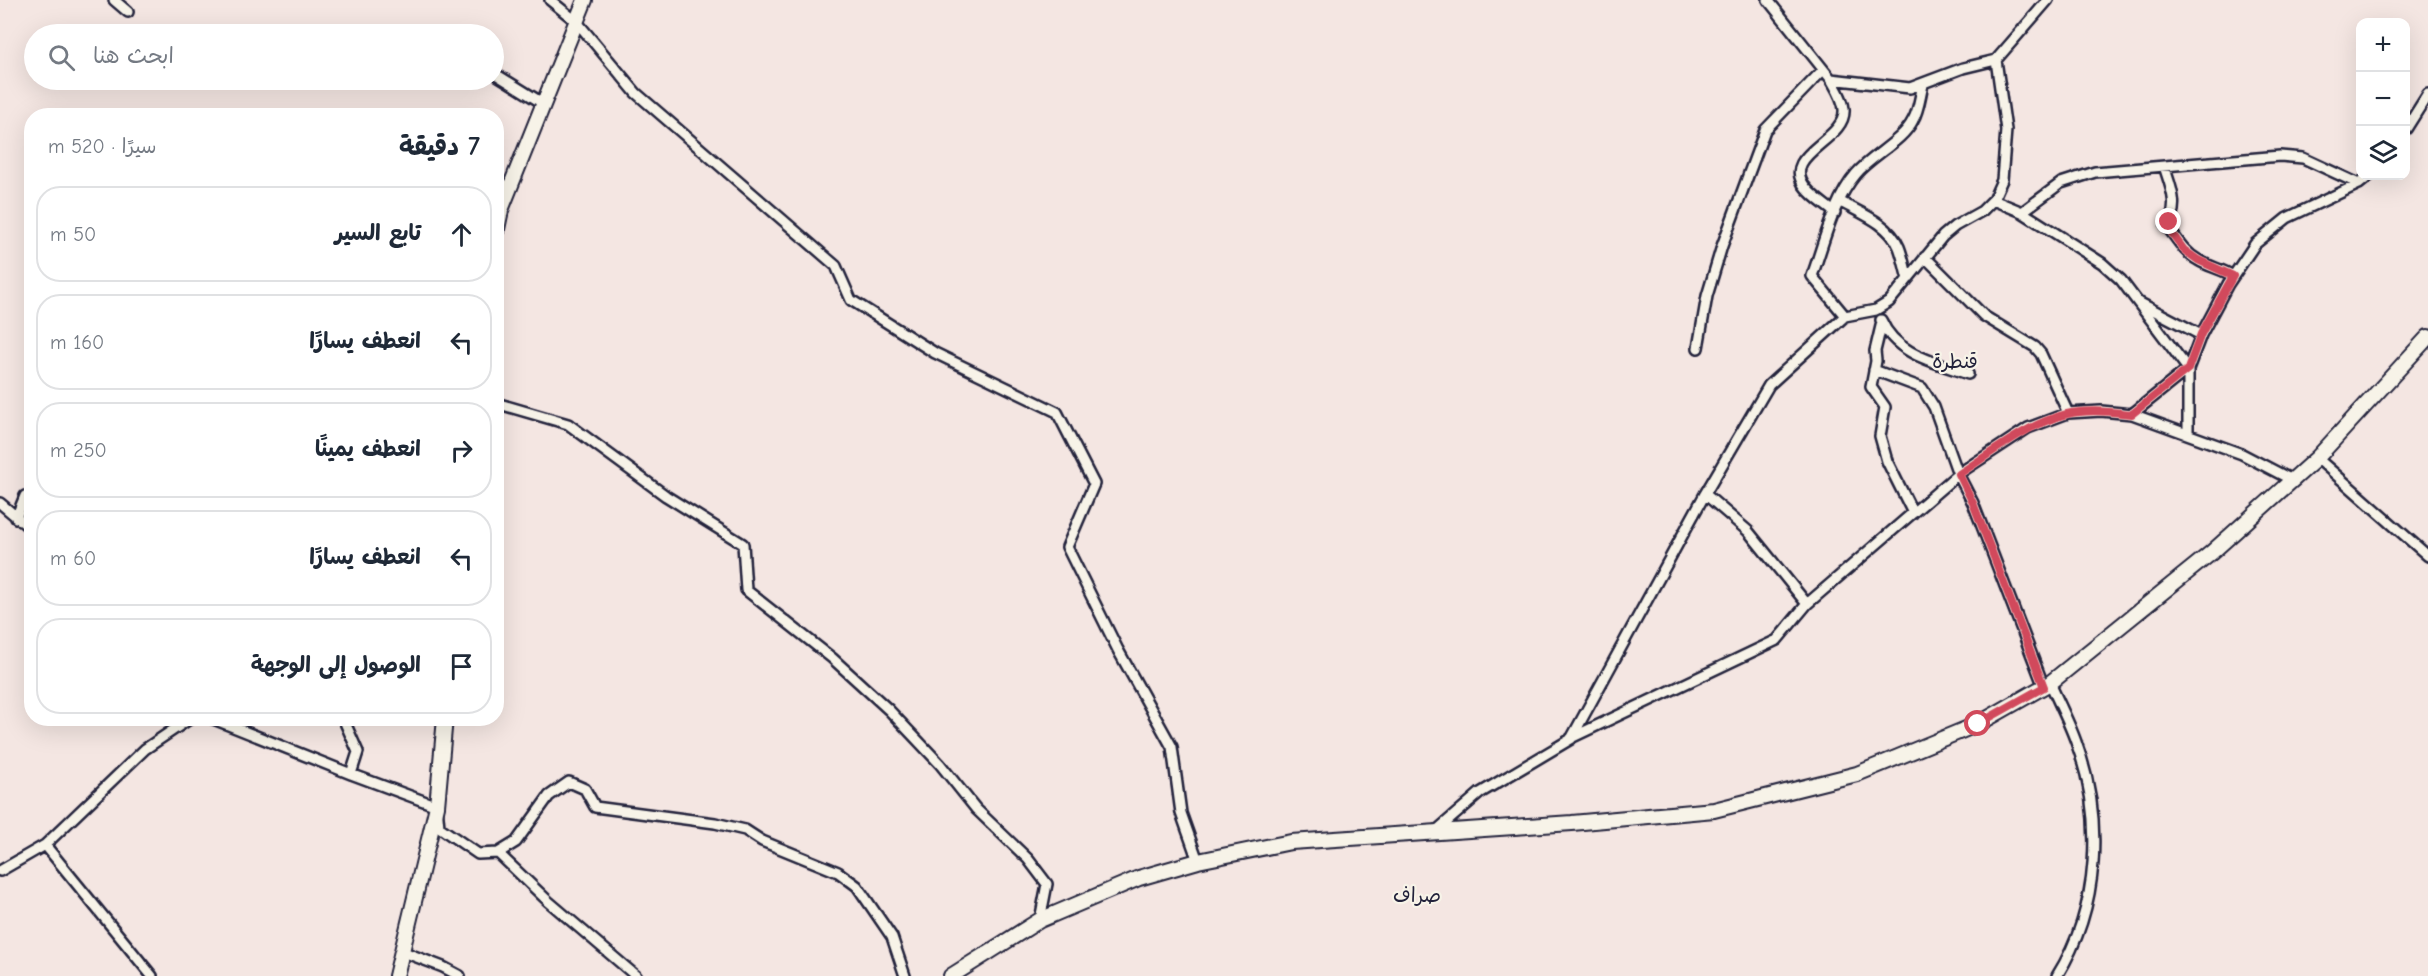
<!DOCTYPE html>
<html lang="ar">
<head>
<meta charset="utf-8">
<style>
  body { margin:0; font-family:"Comic Neue","Playpen Sans Arabic",sans-serif; background:#f6f6f7; color:#1f2937; direction:rtl }
  .controls { position:absolute; right:18px; top:18px; display:grid; overflow:hidden; border-radius:12px; box-shadow:0 6px 24px #0002 }
  .controls button { width:54px; height:54px; display:grid; place-items:center; padding:0; border:0; border-bottom:2px solid #e0e1e3; background:#fff; color:#1f2937; font:30px sans-serif }
  .stop { position:absolute; width:18px; height:18px; margin:-14px; border:4px solid #d1495b; border-radius:50%; background:#fff }
  .stop.end { background:#d1495b; border-color:#fff; box-shadow:0 2px 6px #0008 }
  .list { margin:0; padding:0; list-style:none }
  h2 { display:flex; justify-content:space-between; align-items:center; height:78px; margin:0; padding:0 24px; font-size:26px }
  h2 small { font-size:20px; font-weight:400; color:#747a83 }
  .list li { display:grid; grid-template-columns:39px 1fr auto; gap:18px; align-items:center; box-sizing:border-box; height:96px; margin:0 12px 12px; padding:0 12px; border:2px solid #e0e1e3; border-radius:24px }
  .list b { display:block; font-size:22px; white-space:nowrap }
  .list em { font-size:20px; font-style:normal; color:#747a83 }
  .icon { flex:none; width:33px; height:33px; fill:none; stroke:currentColor; stroke-width:2; stroke-linecap:round; stroke-linejoin:round }
  .map { position:relative; flex:none; width:2428px; height:976px; overflow:hidden; direction:ltr }
  .search { position:absolute; background:#fff; box-shadow:0 6px 24px #0002; left:24px; top:24px; width:480px; height:66px; display:flex; align-items:center; gap:15px; box-sizing:border-box; padding:0 21px; border-radius:33px; color:#747a83; font-size:22px }
  .panel { position:absolute; background:#fff; box-shadow:0 6px 24px #0002; left:24px; top:108px; width:480px; height:618px; border-radius:24px; direction:rtl }
  .map>svg:first-child { display:block }
  .lines { fill:none; stroke-linecap:round; stroke-linejoin:round }
  .street-casing { stroke:#22223b; stroke-width:14 }
  .secondary-casing { stroke:#22223b; stroke-width:18 }
  .street { stroke:#f7f3e8; stroke-width:9 }
  .secondary { stroke:#f7f3e8; stroke-width:14 }
  .route { stroke:#d1495b; stroke-width:8 }
  .labels { text-anchor:middle; dominant-baseline:central; stroke-width:4.5; stroke-linejoin:round; paint-order:stroke }
  .quarter-label { font-size:20px; fill:#22223b; stroke:#f7f3e8 }
</style>
</head>
<body>
<div class="map">
<svg width="2428" height="976" viewBox="0 0 2428 976">
  <rect width="100%" height="100%" fill="#f4e6e2"/>
  <filter id="ink" filterUnits="userSpaceOnUse"><feTurbulence type="fractalNoise" baseFrequency=".0167" numOctaves="2"/><feDisplacementMap in="SourceGraphic" scale="12" xChannelSelector="R" yChannelSelector="G"/><feConvolveMatrix kernelMatrix="1 2 1 2 8 2 1 2 1" color-interpolation-filters="sRGB"/></filter>
  <g filter="url(#ink)">
    <g class="lines">
      <g class="street-casing">
        <path id="street" d="M114,0L128,12
          M550,0L577,22L636,93L836,266L851,300L935,353L1057,412L1094,484L1067,547L1118,650L1172,747L1181,813L1198,861
          M1768,0L1831,79L1910,88L1963,68L1996,60
          M494,73L544,104
          M1831,79C1836,88 1843,98 1844,109C1847,141 1778,154 1806,188C1814,198 1826,205 1835,213
          M2406,129L2428,94
          M2164,166C2170,185 2181,208 2166,225C2176,237 2184,253 2198,260C2209,267 2222,269 2233,276
          M1993,200L2022,212L2102,263L2121,280L2188,369V434
          M1839,201C1860,213 1889,223 1899,247C1903,257 1905,269 1908,279
          M2022,212L2061,183L2095,172L2280,156L2303,158L2359,184
          M1925,257L1984,316L2035,347L2041,354L2068,413
          M2140,303L2201,335
          M1845,316L1812,276C1824,243 1833,201 1856,174C1872,155 1903,141 1913,120C1919,110 1920,96 1923,85
          M1881,320C1896,355 1935,362 1968,374
          M1882,322L1875,351L1876,361L1871,387L1885,407L1880,436L1887,461L1913,513
          M1698,348L1707,296L1722,246L1765,130L1823,70
          M1874,370L1922,388L1934,407L1958,474L1973,503L2044,687
          M496,403L568,424L666,496L743,544L746,590L832,658L889,710L940,764L976,809L1028,859L1047,884L1040,920
          M2132,414L2188,369L2201,335L2228,284L2255,244L2287,218L2359,184L2369,176
          M2317,458L2428,556
          M1705,494L1748,531L1807,604
          M0,503L32,530
          M16,518L25,496
          M2050,683C2059,703 2069,722 2076,742C2104,818 2100,907 2057,976
          M211,718L351,774
          M343,718L358,752L351,774L437,806L439,827L478,854L498,853L548,901L636,976
          M1571,738L1777,640L1807,604L1958,474L2028,428L2068,413L2101,411L2132,414L2242,454L2294,481
          M1435,832L1480,793L1571,739L1705,494L1769,385L1845,316L1876,310L1889,302L1943,236L1955,226L1982,211L1993,200L2002,180L2006,130L1996,60L2048,0
          M45,845L152,976
          M498,853L516,842L549,796L569,782L585,789L595,807L715,823L745,830L762,841L838,872L857,886L892,937L905,976
          M0,871L45,845L145,749L191,718
          M401,951L443,967L460,976"/>
      </g>
      <g class="secondary-casing">
        <path id="secondary" d="M496,234L501,210L585,0
          M396,976L437,806L445,718
          M951,976L1040,920L1139,878L1198,861L1291,842L1572,823L1714,810L1857,774L1978,724L2050,683L2211,553L2317,458L2428,337"/>
      </g>
      <use href="#street" class="street"/>
      <use href="#secondary" class="secondary"/>
    </g>
  </g>
  <g class="lines" filter="url(#ink)">
    <path class="route" d="M1978,724L2044,687L1973,503L1959,474C1993,452 2027,424 2067,414C2088,409 2111,412 2132,414L2188,369L2201,334L2233,276L2198,260L2184,250L2166,225L2169,222"/>
  </g>
  <g class="labels">
    <g class="quarter-label">
      <text x="1955" y="361">قنطرة</text>
      <text x="1417" y="895">صراف</text>
    </g>
  </g>
</svg>
<div class="controls">
<button>+</button>
<button>−</button>
<button><svg class="icon" aria-label="layers" viewBox="0 0 24 24"><path d="M12 4l9 5-9 5-9-5zM3 14l9 5 9-5"/></svg></button>
</div>
<div class="stop" style="left:1978px;top:724px"></div>
<div class="stop end" style="left:2169px;top:222px"></div>
<div class="search"><svg class="icon" aria-label="search" viewBox="0 0 24 24"><circle cx="10" cy="10" r="6"/><path d="M15 15l6 6"/></svg>ابحث هنا</div>
<section class="panel">
<h2>7 دقيقة<small>سيرًا · 520 m</small></h2>
<ul class="list">
<li><svg class="icon" aria-label="ahead" viewBox="0 0 24 24"><path d="M12 20V5M6 11l6-6 6 6"/></svg><div><b>تابع السير</b></div><em>50 m</em></li>
<li><svg class="icon" aria-label="left" viewBox="0 0 24 24"><path d="M17 20v-9H6M10 6l-5 5 5 5"/></svg><div><b>انعطف يسارًا</b></div><em>160 m</em></li>
<li><svg class="icon" aria-label="right" viewBox="0 0 24 24"><path d="M7 20v-9h11M14 6l5 5-5 5"/></svg><div><b>انعطف يمينًا</b></div><em>250 m</em></li>
<li><svg class="icon" aria-label="left" viewBox="0 0 24 24"><path d="M17 20v-9H6M10 6l-5 5 5 5"/></svg><div><b>انعطف يسارًا</b></div><em>60 m</em></li>
<li><svg class="icon" aria-label="arrive" viewBox="0 0 24 24"><path d="M6 21V4h12l-3 4 3 4H6"/></svg><div><b>الوصول إلى الوجهة</b></div></li>
</ul>
</section>
</div>
</body>
</html>
